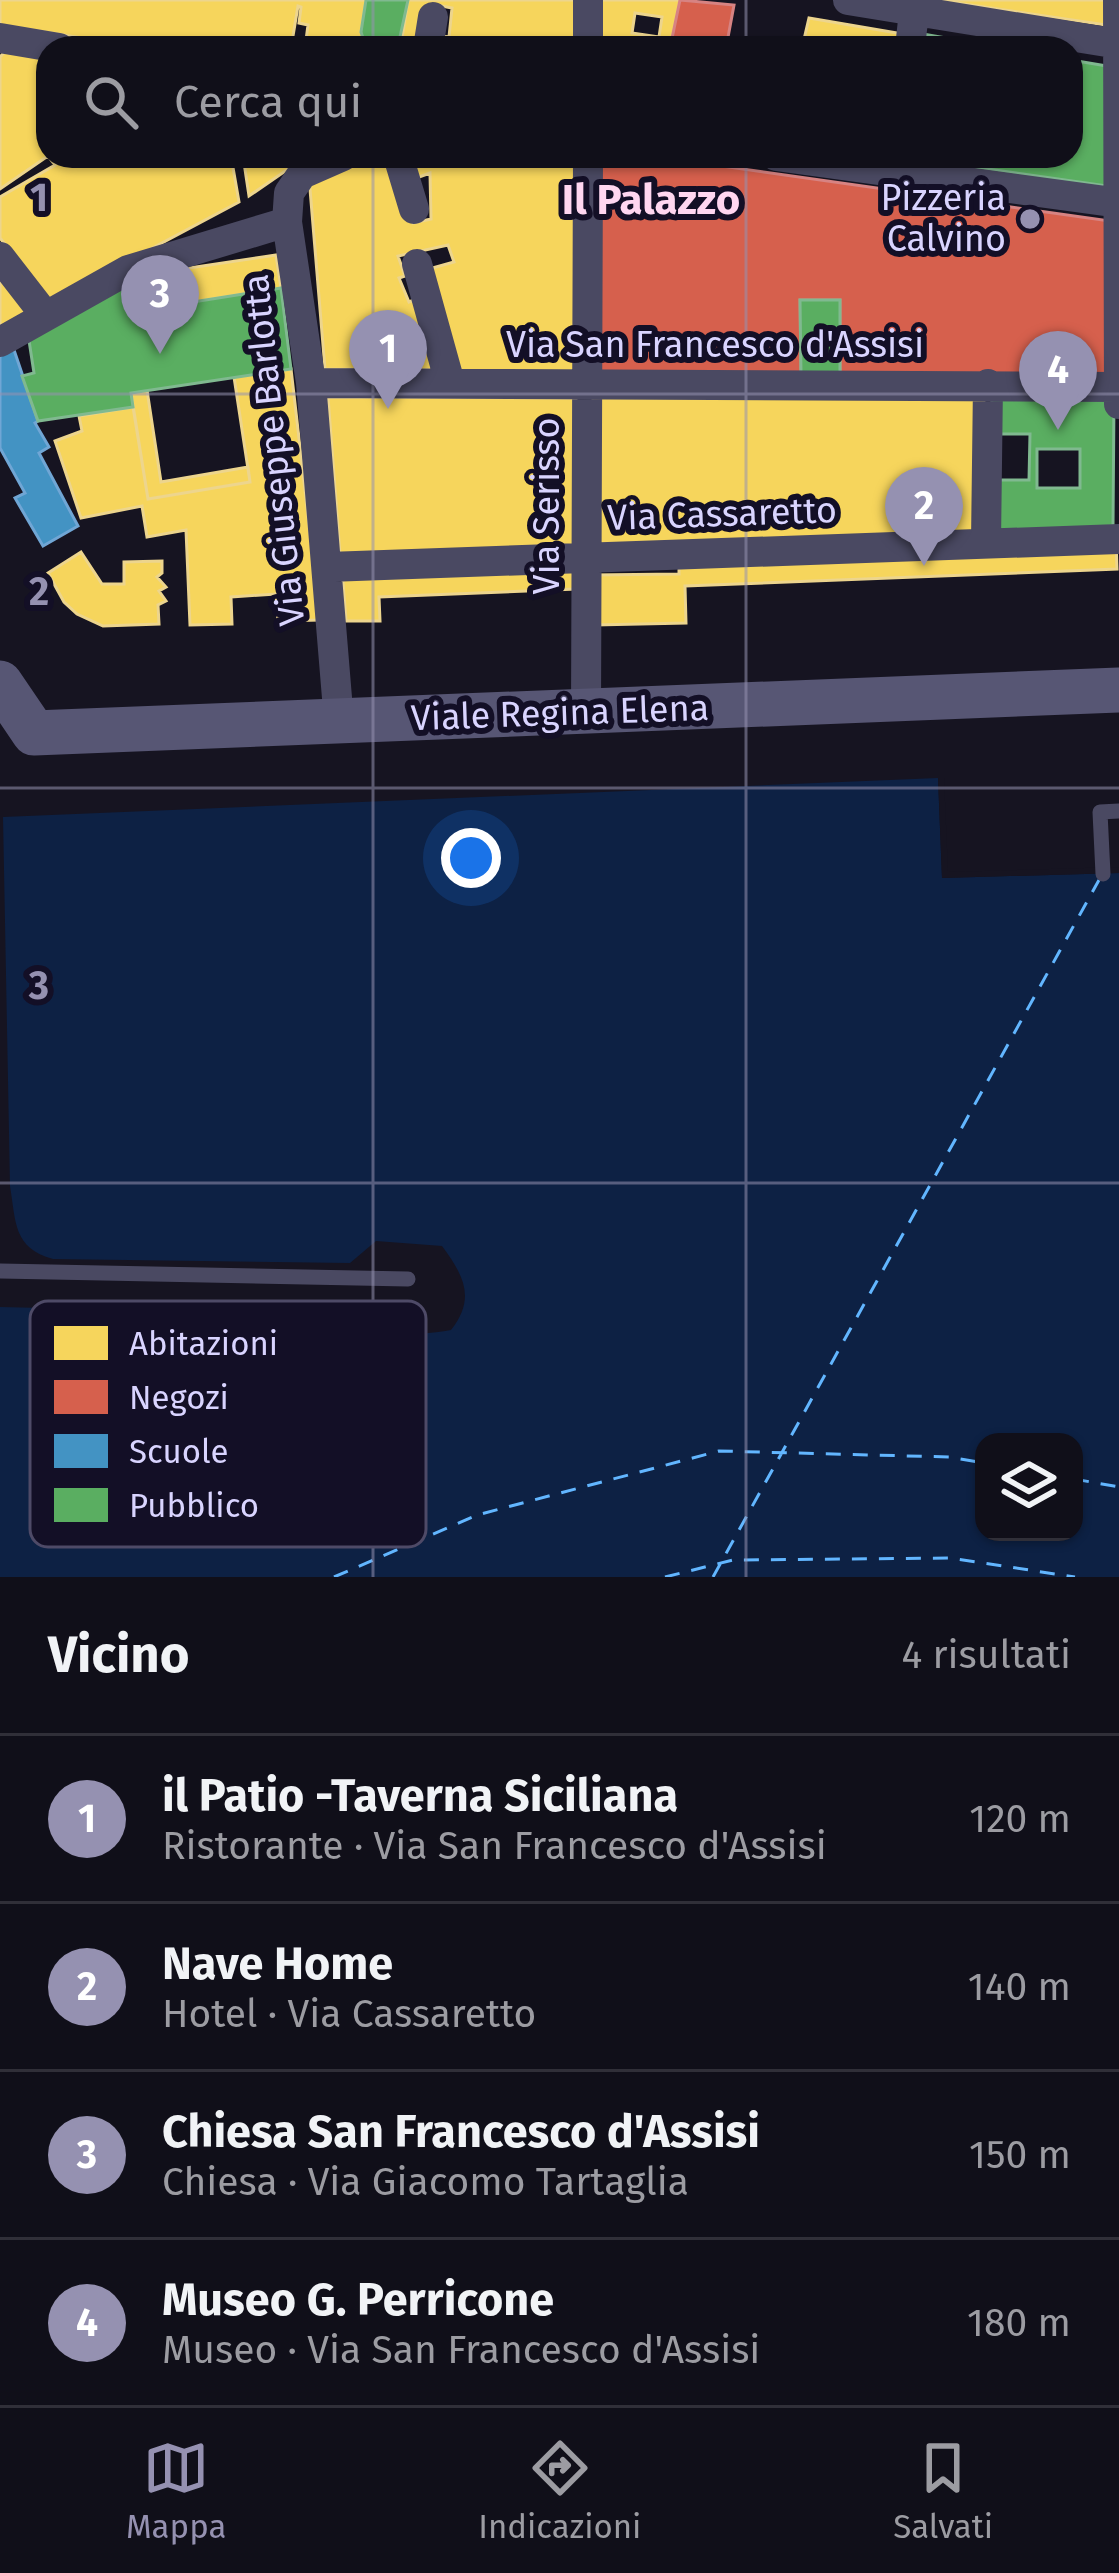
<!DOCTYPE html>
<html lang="it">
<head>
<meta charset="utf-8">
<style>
  body { margin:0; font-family:"Fira Sans",sans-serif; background:#191822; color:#f1f3f6 }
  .controls { position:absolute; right:36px; bottom:36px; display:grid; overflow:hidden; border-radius:24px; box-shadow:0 3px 9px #0004 }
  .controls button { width:108px; height:108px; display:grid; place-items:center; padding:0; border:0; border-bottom:3px solid #302f38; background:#100f19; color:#f1f3f6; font:60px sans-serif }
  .you { position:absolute; left:471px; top:858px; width:42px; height:42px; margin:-30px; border:9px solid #fff; border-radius:50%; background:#1a73e8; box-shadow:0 0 0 18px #1a73e833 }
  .badge { display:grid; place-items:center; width:78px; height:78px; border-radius:50%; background:#9591b1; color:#fff; font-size:39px; font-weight:700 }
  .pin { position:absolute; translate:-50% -99px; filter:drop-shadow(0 3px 6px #0008) }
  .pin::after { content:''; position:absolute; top:63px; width:42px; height:36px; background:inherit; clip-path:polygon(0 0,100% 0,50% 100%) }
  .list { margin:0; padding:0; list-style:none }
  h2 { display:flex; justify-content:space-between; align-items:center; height:156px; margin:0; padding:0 48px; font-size:51px }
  h2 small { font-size:39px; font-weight:400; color:#9c9ca2 }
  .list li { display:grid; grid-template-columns:78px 1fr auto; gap:36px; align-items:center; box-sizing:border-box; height:168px; padding:0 48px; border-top:3px solid #302f38 }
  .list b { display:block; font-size:45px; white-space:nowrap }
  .list p { margin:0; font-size:39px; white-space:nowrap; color:#9c9ca2 }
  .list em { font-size:39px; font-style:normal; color:#9c9ca2 }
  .icon { flex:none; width:66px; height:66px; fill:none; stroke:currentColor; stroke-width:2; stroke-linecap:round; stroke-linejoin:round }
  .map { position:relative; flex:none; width:1119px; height:1577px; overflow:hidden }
  .search { position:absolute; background:#100f19; box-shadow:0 3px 9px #0004; left:36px; right:36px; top:36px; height:132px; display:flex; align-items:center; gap:30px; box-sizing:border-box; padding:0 42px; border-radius:36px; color:#9c9ca2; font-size:45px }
  .sheet { height:828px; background:#100f19 }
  nav { display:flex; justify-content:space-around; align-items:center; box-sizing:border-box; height:168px; border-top:3px solid #302f38; background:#100f19; font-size:33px; color:#9c9ca2 }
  nav a { display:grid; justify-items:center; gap:6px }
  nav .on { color:#9591b1 }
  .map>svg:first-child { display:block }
  .water { fill:#0d2144; fill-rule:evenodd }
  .pier { fill:#161421 }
  .homes { fill:#f6d55c; stroke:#edd58d; stroke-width:3; fill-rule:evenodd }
  .shops { fill:#d6604d; stroke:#d78382; stroke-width:3 }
  .schools { fill:#4393c3; stroke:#70a6d5; stroke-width:3 }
  .public { fill:#5aae61; stroke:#80b990; stroke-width:3; fill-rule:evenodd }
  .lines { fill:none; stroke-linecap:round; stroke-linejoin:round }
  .ferry { stroke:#62b6ff; stroke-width:3; stroke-dasharray:15 12; stroke-linecap:butt }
  .lane { stroke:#4a4962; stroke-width:15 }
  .street { stroke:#4a4962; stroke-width:30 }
  .secondary { stroke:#575674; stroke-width:45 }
  .grid { fill:none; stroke:#9591b1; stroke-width:3; stroke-opacity:0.55 }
  .poi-dot { fill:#9591b1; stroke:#130f26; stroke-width:4.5 }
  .labels { text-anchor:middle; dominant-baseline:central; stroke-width:12; stroke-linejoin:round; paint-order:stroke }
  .poi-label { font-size:36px; fill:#d9d4ff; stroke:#130f26; text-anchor:end }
  .street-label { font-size:36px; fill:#d9d4ff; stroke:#130f26 }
  .quarter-label { font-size:42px; font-weight:bold; fill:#ffd6f0; stroke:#130f26 }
  .key { fill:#130f26; stroke:#4e4a67; stroke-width:3 }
  .key-label { font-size:33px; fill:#d9d4ff }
  .grid-label { font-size:39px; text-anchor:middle; font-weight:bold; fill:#9591b1; stroke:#130f26; stroke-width:12; stroke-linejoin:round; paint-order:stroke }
</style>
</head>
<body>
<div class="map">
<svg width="1119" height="1577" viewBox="0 0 1119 1577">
  <rect width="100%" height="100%" fill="#161421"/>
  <path class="water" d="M938,778L942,878L1119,873V1577H0V1307L219,1312C285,1331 385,1342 451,1330C476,1298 464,1276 442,1246L376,1241L350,1263L53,1259C13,1248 16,1222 10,1186L3,817ZM984,1442H1074V1532H984Z"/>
  <path class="pier" d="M938,778H944L948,872L1119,867V873L942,878Z"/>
  <path class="homes" d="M0,0H366L361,32L370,48H305L308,25L299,23L301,7L298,6L291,48H146L0,25Z
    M408,0H577L576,48H433L435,35L449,37L452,8L436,5L421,48H393L402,38Z
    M600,0H680L670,48H599ZM635,13L662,17L659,37L632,33Z
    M937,0H1106V25Z
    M809,18L903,34L902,48H802Z
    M9,47L48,53V156L0,189V57Z
    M48,156H231L239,202L51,302L0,238V197L55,165Z
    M243,156H316L294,165L249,196Z
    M372,156H392L413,223L431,219L430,173L411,180L406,156H577L576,374L450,372L425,270L454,262L448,245L398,256L405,276L399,278L409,302L423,296L443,370L325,369L309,177Z
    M276,255L281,288L174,305L169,271Z
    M0,277L30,315L0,333Z
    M291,369L320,620L278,621L276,594L231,597L232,624L190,625L186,530L147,537L142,506L81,518L55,441L82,431L79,416L133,407L148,499L250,482L234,377Z
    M147,390L161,482L248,467L250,482L148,499L131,393Z
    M593,395L984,398L982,534L594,550Z
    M328,397L576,398L577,548L340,555Z
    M1116,541L1117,569L685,586L686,623L595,625L592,575L679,574V559Z
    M81,552L102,584H124V562L162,561V573L157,577L166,587L159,591L166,601L158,605L159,624L103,626L77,614L64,602L48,573Z
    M576,564V589L379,597L380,621H346L342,570Z"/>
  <path class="shops" d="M680,0L734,5L726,48H670Z
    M599,156H651L1110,221V376L840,374V300H800L801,374H596Z"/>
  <path class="schools" d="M12,344L38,421L35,423L49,447L39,453L78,526L43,546L15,498L25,493L0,448V351Z"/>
  <path class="public" d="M366,0H408L398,46L370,48L365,44L361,32Z
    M917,33L1004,48H915Z
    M1071,60L1107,66V186L904,157L1071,156Z
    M169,271L174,305L281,288L291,369L131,393L133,407L38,421L22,376L34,373L28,334L131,277Z
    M800,300H840V374H801Z
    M1114,397L1113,526L990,535L991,480H1029L1030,434H991L992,398ZM1037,449H1080V488H1037Z"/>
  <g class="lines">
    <path class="ferry" d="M1074,1479L1119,1487
      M334,1577L477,1515L719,1451L949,1457L984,1463
      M665,1577L733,1560L950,1558L1075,1577
      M713,1577L1099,880"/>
    <path class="lane" d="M1103,874L1100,812L1119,811
      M0,1271L408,1279"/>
    <path class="street" d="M848,0L1119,44
      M1118,0L1119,404
      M0,38L59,48
      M428,48L433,17
      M588,48V0
      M910,48L914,11
      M398,156L414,209
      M776,156L1119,203
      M0,257L45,315
      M417,264L450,383
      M0,342L128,270L287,222
      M311,383L1119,387
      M986,542L988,384
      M328,567L1119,539
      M586,712L588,156
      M339,722L311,383L287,222L289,193L302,174L343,156"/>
    <path class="secondary" d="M0,683L34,733L1119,690"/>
  </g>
  <path class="grid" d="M373,0V48M746,0V48M373,156V1577M746,156V1577M0,394H1119M0,788H1119M0,1183H1119"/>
  <circle class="poi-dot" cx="1030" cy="219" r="12"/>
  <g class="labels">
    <g class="poi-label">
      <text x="1006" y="198">Pizzeria<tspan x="1006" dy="41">Calvino</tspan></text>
    </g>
    <g class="street-label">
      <text x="715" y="345">Via San Francesco d'Assisi</text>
      <text transform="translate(274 450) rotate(-96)">Via Giuseppe Barlotta</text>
      <text transform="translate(547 506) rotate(-90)">Via Serisso</text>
      <text transform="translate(722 514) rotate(-2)">Via Cassaretto</text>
      <text transform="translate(560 713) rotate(-2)">Viale Regina Elena</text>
    </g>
    <g class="quarter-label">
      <text x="651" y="200">Il Palazzo</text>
    </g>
  </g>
  <rect x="30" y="1301" width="396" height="246" rx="18" class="key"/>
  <rect x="54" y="1326" width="54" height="34" fill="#f6d55c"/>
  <rect x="54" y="1380" width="54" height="34" fill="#d6604d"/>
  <rect x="54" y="1434" width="54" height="34" fill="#4393c3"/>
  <rect x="54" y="1488" width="54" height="34" fill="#5aae61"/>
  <g class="key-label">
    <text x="129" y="1355">Abitazioni</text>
    <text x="129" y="1409">Negozi</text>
    <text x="129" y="1463">Scuole</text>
    <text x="129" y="1517">Pubblico</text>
  </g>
  <g class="grid-label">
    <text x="39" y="211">1</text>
    <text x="39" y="605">2</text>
    <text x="39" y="999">3</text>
  </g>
</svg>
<div class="controls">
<button><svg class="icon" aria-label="layers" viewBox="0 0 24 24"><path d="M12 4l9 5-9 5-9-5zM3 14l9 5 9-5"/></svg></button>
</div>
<div class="you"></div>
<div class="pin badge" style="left:388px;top:409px">1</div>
<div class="pin badge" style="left:924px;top:566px">2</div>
<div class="pin badge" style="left:160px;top:354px">3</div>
<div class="pin badge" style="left:1058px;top:430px">4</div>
<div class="search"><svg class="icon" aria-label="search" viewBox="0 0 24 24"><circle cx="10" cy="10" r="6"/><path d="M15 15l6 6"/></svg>Cerca qui</div>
</div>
<section class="sheet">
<h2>Vicino<small>4 risultati</small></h2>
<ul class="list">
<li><span class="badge">1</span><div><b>il Patio -Taverna Siciliana</b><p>Ristorante · Via San Francesco d'Assisi</p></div><em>120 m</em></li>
<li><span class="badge">2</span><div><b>Nave Home</b><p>Hotel · Via Cassaretto</p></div><em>140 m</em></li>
<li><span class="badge">3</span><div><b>Chiesa San Francesco d'Assisi</b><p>Chiesa · Via Giacomo Tartaglia</p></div><em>150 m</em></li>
<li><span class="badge">4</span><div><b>Museo G. Perricone</b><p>Museo · Via San Francesco d'Assisi</p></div><em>180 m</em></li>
</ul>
</section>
<nav>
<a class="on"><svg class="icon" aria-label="map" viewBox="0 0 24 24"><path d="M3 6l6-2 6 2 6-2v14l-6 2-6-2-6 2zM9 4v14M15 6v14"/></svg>Mappa</a>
<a><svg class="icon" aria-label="directions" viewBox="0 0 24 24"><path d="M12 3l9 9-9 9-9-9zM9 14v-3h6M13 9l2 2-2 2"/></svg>Indicazioni</a>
<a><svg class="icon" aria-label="saved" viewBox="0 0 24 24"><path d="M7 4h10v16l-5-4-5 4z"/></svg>Salvati</a>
</nav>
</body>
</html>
